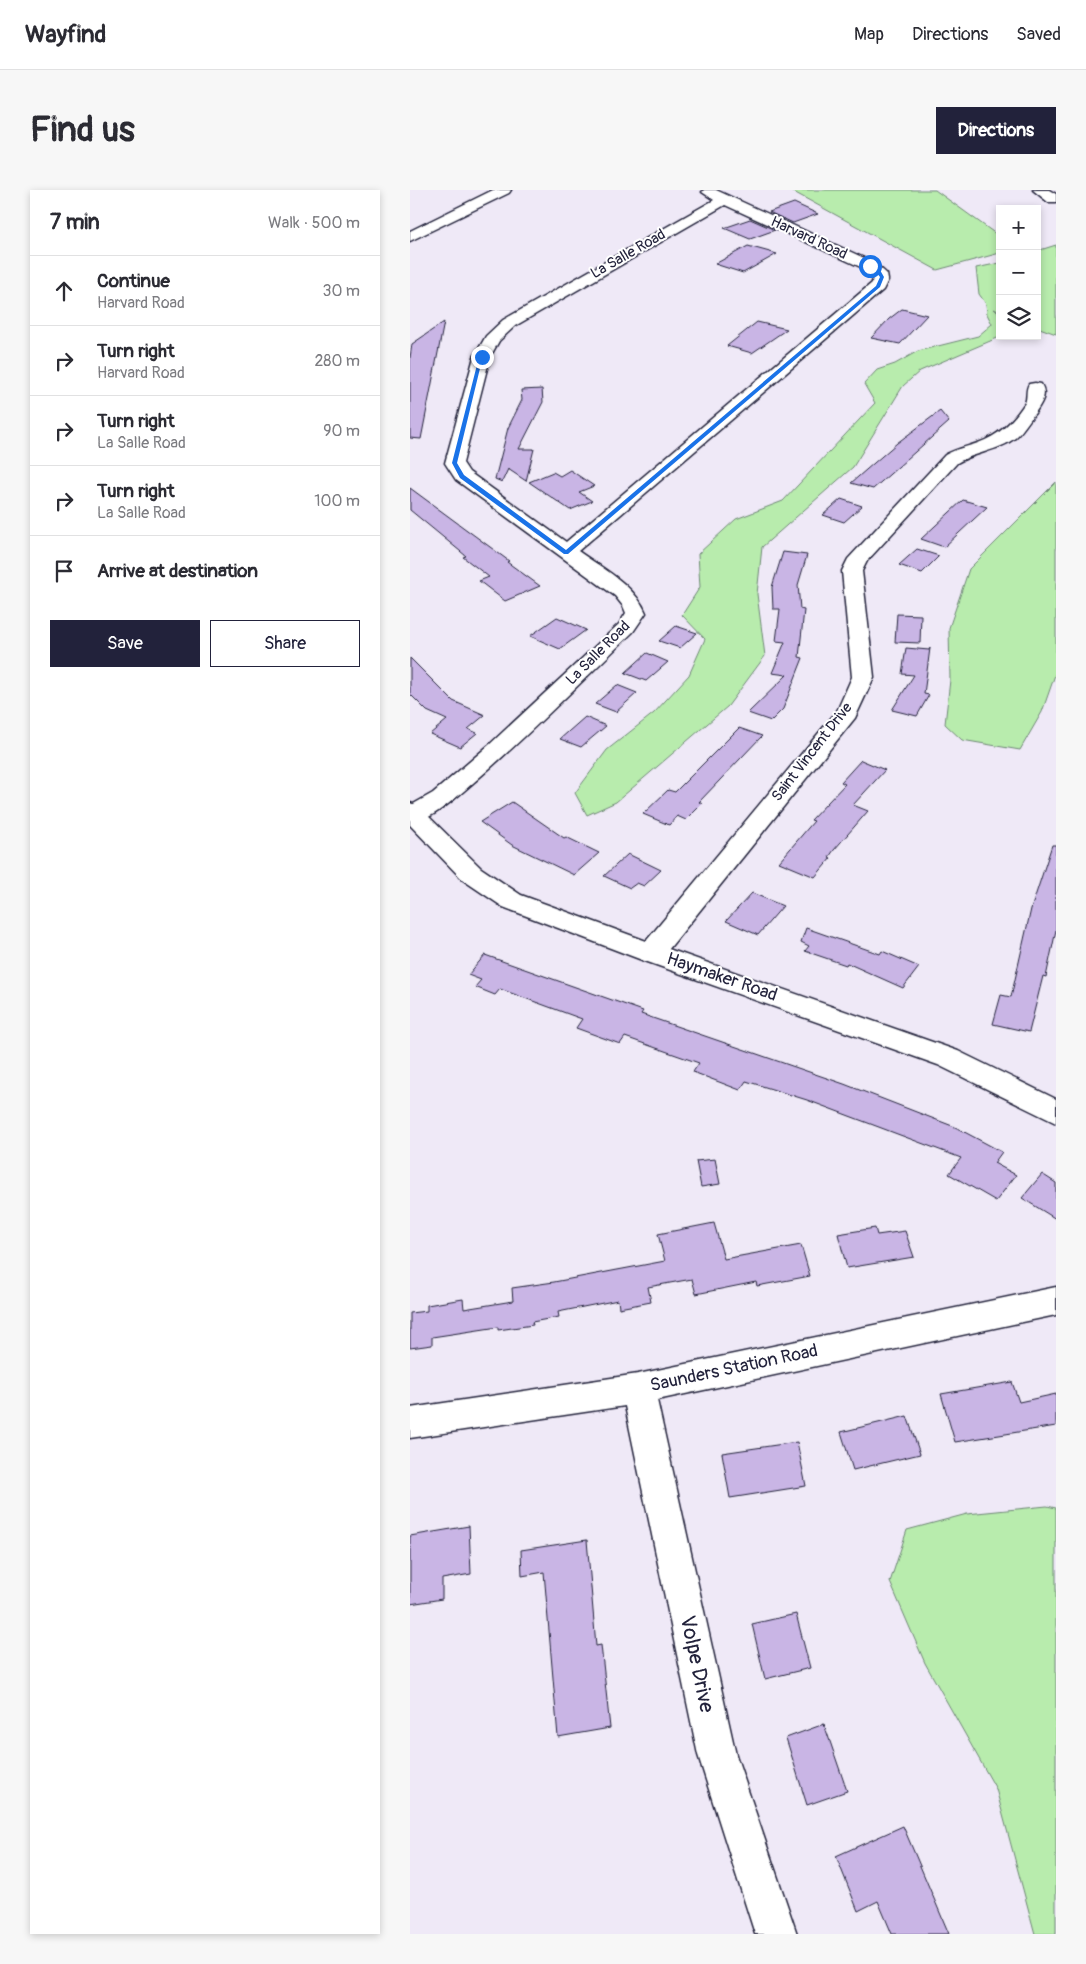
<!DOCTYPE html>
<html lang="en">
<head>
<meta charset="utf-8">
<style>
  body { margin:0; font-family:Pangolin,sans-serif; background:#f7f7f7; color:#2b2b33 }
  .controls { position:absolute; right:15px; top:15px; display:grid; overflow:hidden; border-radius:0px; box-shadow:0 2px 8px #0003 }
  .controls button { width:45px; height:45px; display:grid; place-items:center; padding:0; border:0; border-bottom:1px solid #e1e1e2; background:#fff; color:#2b2b33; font:25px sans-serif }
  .stop { position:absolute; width:15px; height:15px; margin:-11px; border:4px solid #1a73e8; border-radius:50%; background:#fff }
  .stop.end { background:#1a73e8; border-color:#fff; box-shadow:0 1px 5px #0008 }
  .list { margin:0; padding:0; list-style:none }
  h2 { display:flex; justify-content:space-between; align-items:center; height:65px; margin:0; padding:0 20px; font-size:21px }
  h2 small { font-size:16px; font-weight:400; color:#7c7c81 }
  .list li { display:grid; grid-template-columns:32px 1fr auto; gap:15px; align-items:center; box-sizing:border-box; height:70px; padding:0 20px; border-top:1px solid #e1e1e2 }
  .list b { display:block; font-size:19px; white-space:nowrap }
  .list p { margin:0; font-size:16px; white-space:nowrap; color:#7c7c81 }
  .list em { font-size:16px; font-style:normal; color:#7c7c81 }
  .actions { display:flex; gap:10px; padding:15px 20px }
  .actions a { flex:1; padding:11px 0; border:1px solid #22223b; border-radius:0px; text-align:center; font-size:18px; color:#22223b }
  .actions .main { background:#22223b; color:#fff }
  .icon { flex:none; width:28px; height:28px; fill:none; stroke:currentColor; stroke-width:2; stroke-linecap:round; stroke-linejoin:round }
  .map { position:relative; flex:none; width:646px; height:1744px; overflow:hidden; border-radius:0px }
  header { display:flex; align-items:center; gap:30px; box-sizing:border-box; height:70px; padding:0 25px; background:#fff; border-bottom:1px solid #e1e1e2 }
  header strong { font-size:24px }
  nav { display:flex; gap:28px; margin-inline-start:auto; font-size:18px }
  .intro { display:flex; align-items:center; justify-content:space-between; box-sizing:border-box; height:120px; padding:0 30px }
  h1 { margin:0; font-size:35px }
  .button { padding:12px 22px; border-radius:0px; background:#22223b; color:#fff; font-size:18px; font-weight:700 }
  main { display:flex; gap:30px; padding:0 30px }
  aside { flex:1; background:#fff; border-radius:0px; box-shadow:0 2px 8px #0003 }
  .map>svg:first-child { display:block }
  .green { fill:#b8ecad; stroke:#6d8774 }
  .building { fill:#c9b5e5; stroke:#22223b }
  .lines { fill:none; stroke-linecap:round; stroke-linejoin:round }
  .minor-casing { stroke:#22223b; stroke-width:3 }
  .major-casing { stroke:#22223b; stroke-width:3 }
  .minor { fill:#fff; fill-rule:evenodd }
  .major { fill:#fff; fill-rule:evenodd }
  .route { fill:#1a73e8 }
  .labels { text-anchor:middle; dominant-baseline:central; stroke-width:4; stroke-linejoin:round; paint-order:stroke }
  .far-street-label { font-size:15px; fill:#22223b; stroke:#fff }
  .street-label { font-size:18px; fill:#22223b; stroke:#fff }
  .near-street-label { font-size:21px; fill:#22223b; stroke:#fff }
</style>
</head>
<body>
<header>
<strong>Wayfind</strong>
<nav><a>Map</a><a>Directions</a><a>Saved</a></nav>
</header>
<div class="intro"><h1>Find us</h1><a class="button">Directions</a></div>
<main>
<aside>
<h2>7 min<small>Walk · 500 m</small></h2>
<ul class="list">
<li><svg class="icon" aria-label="ahead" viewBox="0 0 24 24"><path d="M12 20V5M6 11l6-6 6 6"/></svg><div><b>Continue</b><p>Harvard Road</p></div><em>30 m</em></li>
<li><svg class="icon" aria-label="right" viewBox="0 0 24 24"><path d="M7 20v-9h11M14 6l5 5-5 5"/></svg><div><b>Turn right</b><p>Harvard Road</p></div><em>280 m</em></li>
<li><svg class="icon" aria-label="right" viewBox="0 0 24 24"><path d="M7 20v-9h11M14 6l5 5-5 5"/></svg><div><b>Turn right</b><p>La Salle Road</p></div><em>90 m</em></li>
<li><svg class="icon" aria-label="right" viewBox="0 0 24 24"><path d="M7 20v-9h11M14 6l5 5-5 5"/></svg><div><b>Turn right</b><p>La Salle Road</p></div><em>100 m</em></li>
<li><svg class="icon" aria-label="arrive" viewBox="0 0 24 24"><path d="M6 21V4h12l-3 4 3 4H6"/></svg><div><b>Arrive at destination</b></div></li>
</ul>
<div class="actions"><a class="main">Save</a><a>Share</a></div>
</aside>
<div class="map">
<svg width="646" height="1744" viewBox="0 0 646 1744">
  <rect width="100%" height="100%" fill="#efe9f7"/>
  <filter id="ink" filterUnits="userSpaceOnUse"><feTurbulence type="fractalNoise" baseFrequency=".02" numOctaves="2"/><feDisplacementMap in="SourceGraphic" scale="10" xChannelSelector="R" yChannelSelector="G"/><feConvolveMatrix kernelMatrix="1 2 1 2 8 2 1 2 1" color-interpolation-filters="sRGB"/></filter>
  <g filter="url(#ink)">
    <path class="green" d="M380,0H525L590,47V63L527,80Z
      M646,55V144L627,137V61Z
      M590,73V122L584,119L590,124V146H592L510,181L493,196L443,277L352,357L347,404L355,466L318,516L206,612L177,625L165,603L197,560L244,523L279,485L295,449L272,425L290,397L288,364L326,329L373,311L465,213L454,194L467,180L485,174L508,161L568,146L582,134L577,124L576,114L569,104L566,78Z
      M646,292V482L632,522L610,560L552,550L535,534L540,490L539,438L559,379Z
      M637,1316L646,1318V1744H625L586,1599L515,1473L480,1392L497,1340L557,1324Z"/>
    <path class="building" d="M384,13L408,24L383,33L359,22Z
      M340,29L365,40L340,49L314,38Z
      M338,56L367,64L333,83L305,74Z
      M492,119L517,125L490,154L461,148L479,129Z
      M34,132L11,249L0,248V168L2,154Z
      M347,132L377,139L342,163L317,156Z
      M132,199L133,212L109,259H124L116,291L98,279L92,292L85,289L98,238L112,210L111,200Z
      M530,221L539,232L463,299L441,293L487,253Z
      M160,280L184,296L169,302L182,311L160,320L119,292L143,282L150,286Z
      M0,298L99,371L97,372L130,396L95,411L69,391L79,387L53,367L56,366L0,320Z
      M431,309L452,316L434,332L413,325Z
      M553,310L577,317L534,357L511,349Z
      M507,359L529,366L512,383L489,375Z
      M373,362L397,365L388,395L390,419L394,420L389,467L393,468L373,519L361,531L338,523L377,485L362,483L375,452L366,451L370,419H363L362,397Z
      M487,424L511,425L510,453L485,452Z
      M147,427L176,440L150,459L120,446Z
      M266,436L287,443L270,458L249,451Z
      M496,458L519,460L520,458L514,504L519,505L507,526L482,520L504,485L492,484Z
      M237,463L258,472L236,491L215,483Z
      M0,468L43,511L75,525L58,539L67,543L50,557L20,544L37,530L17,521L0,504Z
      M207,495L227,503L206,522L185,514Z
      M175,527L196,536L171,557L150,549Z
      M329,538L352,546L289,612L292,614L276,630L267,626L259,635L233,624L258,600L265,602Z
      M451,570L475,580L443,615L458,621L424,660L419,667L421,668L405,687L369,672L404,631L401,630L435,594L431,592Z
      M102,612L154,648L156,647L189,663L164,685L102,655L70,632Z
      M642,655H646V740L636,787L633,786L619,842L583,834L591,805L601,807L621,719Z
      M218,664L251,680L234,696L227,693L220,698L194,686Z
      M342,703L373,716L348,745L316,731Z
      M396,738L470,764L472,761L509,777L493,798L437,773L436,775L395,761L399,756L391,752Z
      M75,765L233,821L231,824L434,894L545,937L592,962L584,973L606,985L586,1011L539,984L551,968L397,910L336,891L330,900L283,882L289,873L215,847L210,854L166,838L172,829L90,799L85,805L65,797L71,790L58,785Z
      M305,969L310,994L291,997L286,971Z
      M632,984L646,993V1029L612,1008Z
      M304,1033L314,1069L391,1055L400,1086L347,1096L346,1092L286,1104L282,1089L238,1097L241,1112L209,1118L208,1110L148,1122L149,1127L122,1132L123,1135L88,1140V1137L22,1147V1155L0,1158V1123L17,1121V1115L53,1109L54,1119L103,1111L102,1098L144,1092L255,1071L248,1044Z
      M465,1038L467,1045L495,1041L504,1067L437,1078L428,1044Z
      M602,1192L609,1212L646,1204V1236L545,1252L531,1204Z
      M497,1226L510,1264L443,1280L431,1242Z
      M387,1252L396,1296L320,1308L312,1263Z
      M59,1336L61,1384L32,1389V1409L0,1414V1346Z
      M177,1350L186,1456L191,1455L200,1538L148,1547L134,1382L112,1386L111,1360Z
      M386,1424L400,1478L355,1489L342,1434Z
      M414,1534L437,1601L397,1615L376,1548Z
      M493,1636L539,1744H482L468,1711L448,1721L426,1666Z"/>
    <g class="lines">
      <g class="minor-casing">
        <path id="minor" d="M83,0H101L99,3L0,51V41Z
          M294,0H306L465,73L477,84L478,90L473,100L168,361C192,378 225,395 236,423L223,442C173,490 124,540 71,586C50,604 27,627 0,635V616L23,603L79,555L209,434L216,423L213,416L205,406L46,290L35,273L64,167L76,146L93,130L304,10L292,2ZM315,15L455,79L463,85L462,93L156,352L59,282L53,273L80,167L89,151L105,136Z
          M623,0H639L646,4V12H638Z
          M625,193L631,194C638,205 631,214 625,223C619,230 613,241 605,248C589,261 565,262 547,273L457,371L452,381L464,487L445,528L250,770L241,772L232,770L228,763L232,756L427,521L442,487L432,381L438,369L535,265C545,259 556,257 568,253C589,246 603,231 615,213C618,207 615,200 619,194Z
          M646,1097V1125L247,1210L326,1565L387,1744H345L288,1565L215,1216L0,1248V1218L228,1184Z"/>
      </g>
      <g class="major-casing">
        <path id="major" d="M0,613L8,616L71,678L111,705L250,756L548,861L646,909V933L528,875L232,770L93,717L53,690L0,635Z"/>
      </g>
      <use href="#minor" class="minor"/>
      <use href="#major" class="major"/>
    </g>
  </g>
  <path class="route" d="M461,75L470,80L474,87L470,97L158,364H154L50,288L42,273L69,167L73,166L47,273L54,285L156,360L466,96L470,87L466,82L458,76Z"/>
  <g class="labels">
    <g class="far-street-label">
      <text transform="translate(399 48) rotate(25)">Harvard Road</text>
      <text transform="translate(218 64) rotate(-30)">La Salle Road</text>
      <text transform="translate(188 463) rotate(-45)">La Salle Road</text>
      <text transform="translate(402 562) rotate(-52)">Saint Vincent Drive</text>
    </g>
    <g class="street-label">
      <text transform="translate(312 787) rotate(19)">Haymaker Road</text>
      <text transform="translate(324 1178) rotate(-12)">Saunders Station Road</text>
    </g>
    <g class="near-street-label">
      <text transform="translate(287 1474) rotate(78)">Volpe Drive</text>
    </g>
  </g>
</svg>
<div class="controls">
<button>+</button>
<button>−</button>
<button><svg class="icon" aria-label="layers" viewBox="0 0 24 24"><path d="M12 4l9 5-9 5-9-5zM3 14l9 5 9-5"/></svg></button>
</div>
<div class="stop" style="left:460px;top:76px"></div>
<div class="stop end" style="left:72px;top:167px"></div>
</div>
</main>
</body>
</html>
